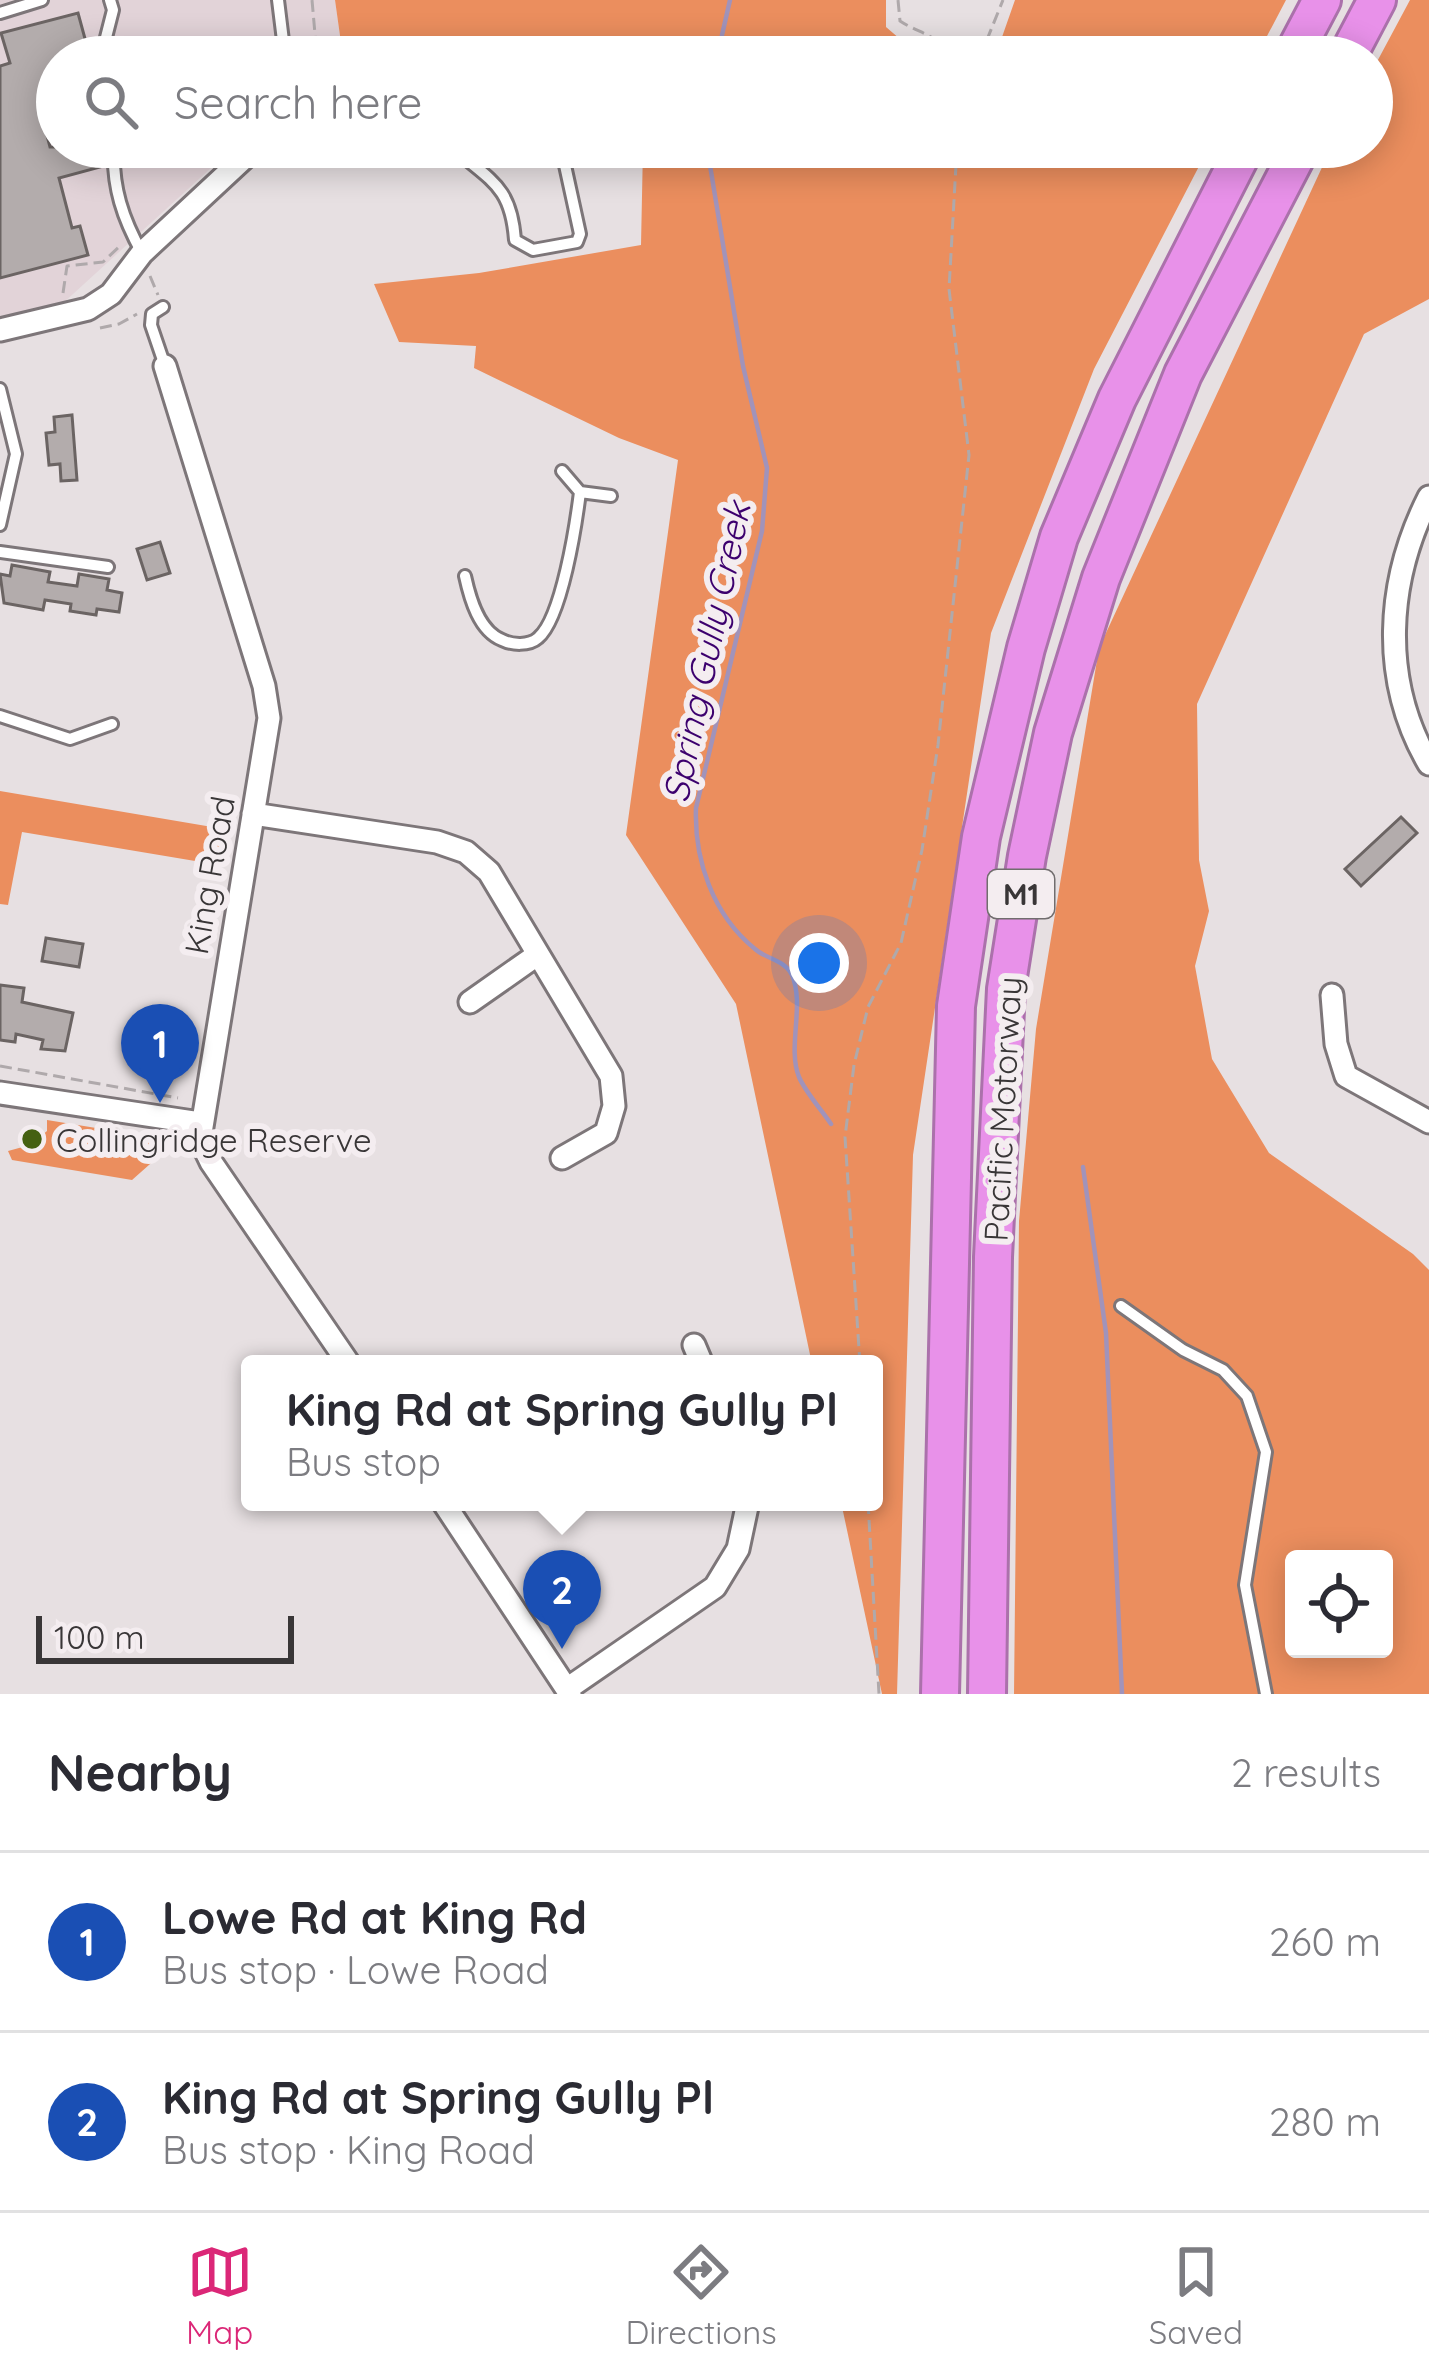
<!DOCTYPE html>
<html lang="en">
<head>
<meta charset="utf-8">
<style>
  body { margin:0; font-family:Quicksand,sans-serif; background:#f2f2f3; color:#2b2b33 }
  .controls { position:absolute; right:36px; bottom:36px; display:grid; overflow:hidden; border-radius:12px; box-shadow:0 6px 30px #0003 }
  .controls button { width:108px; height:108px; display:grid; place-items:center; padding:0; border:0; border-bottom:3px solid #e1e1e2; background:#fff; color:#2b2b33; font:60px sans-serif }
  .scale { position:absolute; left:36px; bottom:30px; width:258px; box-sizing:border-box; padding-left:12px; border:6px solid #393637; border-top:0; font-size:33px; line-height:42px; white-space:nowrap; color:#393637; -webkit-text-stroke:9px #f4edf0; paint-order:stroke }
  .you { position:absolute; left:819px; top:963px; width:42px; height:42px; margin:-30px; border:9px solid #fff; border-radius:50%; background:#1a73e8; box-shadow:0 0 0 18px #1a73e833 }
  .badge { display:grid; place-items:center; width:78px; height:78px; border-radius:50%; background:#db2777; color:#fff; font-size:39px; font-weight:700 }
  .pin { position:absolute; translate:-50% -99px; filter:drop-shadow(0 3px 6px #0008) }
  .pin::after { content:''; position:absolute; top:63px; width:42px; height:36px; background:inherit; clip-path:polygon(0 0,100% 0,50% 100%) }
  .popup { position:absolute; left:241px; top:1355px; width:642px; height:156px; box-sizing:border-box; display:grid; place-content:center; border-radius:12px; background:#fff; filter:drop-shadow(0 3px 9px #0005); font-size:39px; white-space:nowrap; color:#7c7c81 }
  .popup b { font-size:45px; color:#2b2b33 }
  .popup::after { content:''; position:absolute; left:50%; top:100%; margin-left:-24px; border:24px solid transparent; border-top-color:#fff }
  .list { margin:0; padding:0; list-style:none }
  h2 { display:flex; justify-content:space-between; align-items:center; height:156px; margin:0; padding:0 48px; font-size:51px }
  h2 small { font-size:39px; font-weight:400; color:#7c7c81 }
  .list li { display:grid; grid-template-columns:78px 1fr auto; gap:36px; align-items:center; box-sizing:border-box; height:180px; padding:0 48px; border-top:3px solid #e1e1e2 }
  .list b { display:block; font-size:45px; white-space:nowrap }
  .list p { margin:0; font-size:39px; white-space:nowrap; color:#7c7c81 }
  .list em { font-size:39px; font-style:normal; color:#7c7c81 }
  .icon { flex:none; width:66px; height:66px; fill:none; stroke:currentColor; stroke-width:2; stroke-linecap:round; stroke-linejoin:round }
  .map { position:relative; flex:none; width:1429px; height:1694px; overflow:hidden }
  .search { position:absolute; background:#fff; box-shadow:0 6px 30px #0003; left:36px; right:36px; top:36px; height:132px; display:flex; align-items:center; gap:30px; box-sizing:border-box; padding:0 42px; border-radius:66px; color:#7c7c81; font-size:45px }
  .sheet { height:516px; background:#fff }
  nav { display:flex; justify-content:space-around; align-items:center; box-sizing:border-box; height:168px; border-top:3px solid #e1e1e2; background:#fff; font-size:33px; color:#7c7c81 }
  nav a { display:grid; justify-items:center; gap:6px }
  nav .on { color:#db2777 }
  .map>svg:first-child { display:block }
  .built { fill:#e2d3d8 }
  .forest { fill:#eb8e5e; fill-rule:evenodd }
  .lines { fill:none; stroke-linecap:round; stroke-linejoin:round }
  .stream { stroke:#a193ba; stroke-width:4.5 }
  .building { fill:#b3acac; stroke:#6b6463; stroke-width:3 }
  .lane-casing { stroke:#7d7679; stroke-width:16 }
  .street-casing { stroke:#7d7679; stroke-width:27 }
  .highway-casing { stroke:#ab71ab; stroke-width:42 }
  .path { stroke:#afa9ab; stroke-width:3; stroke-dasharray:12 6; stroke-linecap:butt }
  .lane { stroke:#fff; stroke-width:10 }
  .street { stroke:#fff; stroke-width:21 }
  .highway { stroke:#e891e9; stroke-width:36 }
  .poi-dot { fill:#456011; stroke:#f4edf0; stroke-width:4.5 }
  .labels { text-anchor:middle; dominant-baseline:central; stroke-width:12; stroke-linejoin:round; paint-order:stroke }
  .shield { fill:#f4edf0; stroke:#716d6e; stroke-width:3 }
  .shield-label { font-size:30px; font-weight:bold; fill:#393637 }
  .street-label { font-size:33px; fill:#393637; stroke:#f4edf0 }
  .poi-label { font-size:33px; fill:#393637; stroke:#f4edf0; text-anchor:start }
  .water-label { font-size:36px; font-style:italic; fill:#3c006e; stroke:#f4edf0 }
</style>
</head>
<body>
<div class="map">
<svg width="1429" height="1694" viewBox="0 0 1429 1694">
  <rect width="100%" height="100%" fill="#e7e0e2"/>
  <path class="built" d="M0,0H335L343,57H57V147H234L61,305L0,316Z"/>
  <path class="forest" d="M335,0H886V27L921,57H343Z
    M1015,0H1286L1256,57H995Z
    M1410,0H1429V299L1364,334L1197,704L1199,860L1209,911L1195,966L1212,1059L1269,1153L1413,1254L1429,1270V1694H1014L1019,1221L1036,1029L1099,648L1331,148L1372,147V71ZM1294,1559H1384V1649H1294Z
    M643,147H931L933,166H1012L1025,147H1209L1094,369L991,633L913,1155L897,1694H882L841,1502H874V1364H812L736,1004L626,835L678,460L619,438L474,368L476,346L399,342L374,284L479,273L641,245Z
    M0,791L224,829L219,865L22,832L8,905L0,904Z
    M47,1120L176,1141L132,1180L12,1160L8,1151L30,1145L47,1131Z"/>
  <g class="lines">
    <path class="stream" d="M717,57L730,0
      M707,147L743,366L767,468L762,531L696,808C694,860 713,915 755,949C766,959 785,960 792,975C805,1006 787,1047 799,1077C806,1093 821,1109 831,1124
      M1083,1167L1106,1333L1122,1694"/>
  </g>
  <path class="building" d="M78,13L90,57H57V104L40,109L50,147H102L104,166L59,178L72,228L80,226L88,255L0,278V66L10,63L1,33Z
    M72,415L77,480L61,481L60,464L49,465L46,433L55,432L54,417Z
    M160,542L170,573L147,580L137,549Z
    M12,565L50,572L48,582L77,586L79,574L109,579L107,590L122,593L119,612L97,609L96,615L70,611L71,604L45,600L43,610L4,603L0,574L10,576Z
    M1401,817L1417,833L1361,886L1345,869Z
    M46,938L83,944L79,967L42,961Z
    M0,985L24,988L22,1002L73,1013L65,1051L41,1049L43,1040L16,1034L15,1042L0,1040Z"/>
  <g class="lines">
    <g class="lane-casing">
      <path id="lane" d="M278,0L285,57
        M0,13L42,0
        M101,57L113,10L110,0
        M114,147C112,187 123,219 142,253
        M452,147C490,181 511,185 515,240L533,250L577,242L580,234L561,147
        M163,307L152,314L151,325L165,366
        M0,389L16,454L0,525
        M562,471L580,492L611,496
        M0,552L108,567
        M465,576C470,599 479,631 502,640C512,645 529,646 538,638C562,618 576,524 580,492
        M0,716L70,739L112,724
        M1121,1306L1183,1350L1223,1370L1247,1396L1266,1452L1245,1585L1266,1694"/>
    </g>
    <g class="street-casing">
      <path id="street" d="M0,330L88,309L111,294L142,253L256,147
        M165,366L264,686L269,718L200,1139L211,1162L349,1364
        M1429,497C1386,582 1380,680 1429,764
        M253,814L437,842L466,852L489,872L611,1076L614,1106L606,1133L562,1158
        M1332,995L1336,1044L1346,1076L1429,1122
        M470,1002L537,955
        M0,1093L200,1123
        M694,1345L702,1364
        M443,1502L570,1694
        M567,1689L715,1587L738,1549L748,1502"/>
    </g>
    <g class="highway-casing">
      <path id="highway" d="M1292,57L1322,0
        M1347,57L1377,0
        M940,1694L956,1006L981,837L1026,648L1059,537L1117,399L1245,147
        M987,1694L993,1257L1006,989L1027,856L1053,733L1101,578L1183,374L1301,147"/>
    </g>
    <path class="path" d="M312,0L317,57
      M898,0L900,21C918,33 943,37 952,57
      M980,57L1003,0
      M150,276L158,295
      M63,293L67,266L103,262L120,246
      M100,328L119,324L137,314
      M0,1066L178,1098
      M860,1364L845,1137L854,1065L868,1007L901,943L922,850L938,745L969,455L949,289L957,147
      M868,1502L879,1694"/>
    <use href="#lane" class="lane"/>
    <use href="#street" class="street"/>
    <use href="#highway" class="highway"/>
  </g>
  <circle class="poi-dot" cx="32" cy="1139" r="12"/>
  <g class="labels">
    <rect class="shield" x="988" y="870" width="66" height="48" rx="9"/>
    <g class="shield-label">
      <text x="1021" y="894">M1</text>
    </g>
    <g class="street-label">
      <text transform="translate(209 875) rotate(-80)">King Road</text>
      <text transform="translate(1002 1109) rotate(-87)">Pacific Motorway</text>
    </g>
    <g class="poi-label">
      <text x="56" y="1139">Collingridge Reserve</text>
    </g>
    <g class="water-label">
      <text transform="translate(706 652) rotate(-78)">Spring Gully Creek</text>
    </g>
  </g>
</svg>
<div class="controls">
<button><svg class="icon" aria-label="locate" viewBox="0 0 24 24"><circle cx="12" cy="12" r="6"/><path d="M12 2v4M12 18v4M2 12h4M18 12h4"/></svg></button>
</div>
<div class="scale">100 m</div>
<div class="you"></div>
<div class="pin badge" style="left:160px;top:1103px;background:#1a4fb4">1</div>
<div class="pin badge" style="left:562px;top:1649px;background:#1a4fb4">2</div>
<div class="popup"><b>King Rd at Spring Gully Pl</b>Bus stop</div>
<div class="search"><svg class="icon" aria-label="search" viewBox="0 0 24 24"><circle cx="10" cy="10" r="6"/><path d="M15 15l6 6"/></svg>Search here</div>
</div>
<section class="sheet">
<h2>Nearby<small>2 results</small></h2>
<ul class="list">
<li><span class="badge" style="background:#1a4fb4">1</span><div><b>Lowe Rd at King Rd</b><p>Bus stop · Lowe Road</p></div><em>260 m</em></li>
<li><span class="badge" style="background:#1a4fb4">2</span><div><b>King Rd at Spring Gully Pl</b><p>Bus stop · King Road</p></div><em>280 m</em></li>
</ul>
</section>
<nav>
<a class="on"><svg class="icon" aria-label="map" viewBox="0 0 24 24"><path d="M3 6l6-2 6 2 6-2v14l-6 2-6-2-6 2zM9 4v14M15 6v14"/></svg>Map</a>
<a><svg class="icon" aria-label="directions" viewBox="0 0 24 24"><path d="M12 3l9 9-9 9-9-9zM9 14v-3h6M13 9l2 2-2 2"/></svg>Directions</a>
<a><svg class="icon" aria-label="saved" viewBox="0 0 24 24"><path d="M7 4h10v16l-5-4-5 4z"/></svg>Saved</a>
</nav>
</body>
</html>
